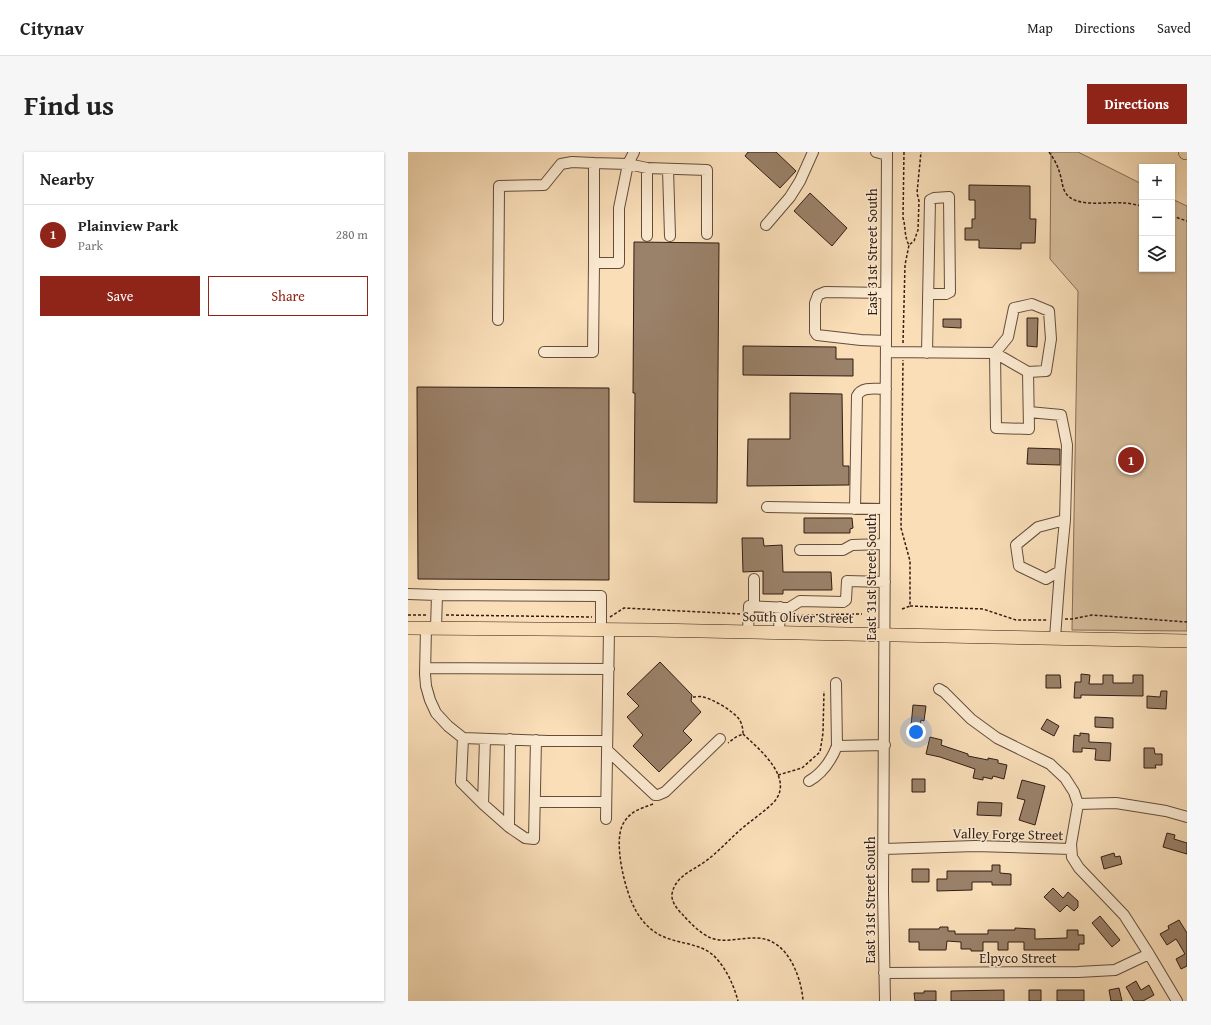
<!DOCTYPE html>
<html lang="en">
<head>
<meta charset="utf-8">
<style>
  body { margin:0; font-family:"Gentium Book Plus",serif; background:#f6f6f6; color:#222 }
  .controls { position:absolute; right:12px; top:12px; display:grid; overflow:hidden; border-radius:0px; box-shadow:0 1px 3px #0004 }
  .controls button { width:36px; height:36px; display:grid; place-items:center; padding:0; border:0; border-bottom:1px solid #e0e0e0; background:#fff; color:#222; font:20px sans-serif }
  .you { position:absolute; left:508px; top:580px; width:14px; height:14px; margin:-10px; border:3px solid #fff; border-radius:50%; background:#1a73e8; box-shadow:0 0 0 6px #1a73e833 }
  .badge { display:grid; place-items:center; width:26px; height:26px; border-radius:50%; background:#8f2418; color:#fff; font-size:13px; font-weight:700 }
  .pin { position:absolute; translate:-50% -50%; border:2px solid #fff; box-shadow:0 1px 4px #0006 }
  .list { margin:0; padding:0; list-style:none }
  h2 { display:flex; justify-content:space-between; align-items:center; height:52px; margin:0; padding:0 16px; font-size:17px }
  h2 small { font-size:13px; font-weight:400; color:#767676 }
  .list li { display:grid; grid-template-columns:26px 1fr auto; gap:12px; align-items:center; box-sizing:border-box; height:60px; padding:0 16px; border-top:1px solid #e0e0e0 }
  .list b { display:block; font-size:15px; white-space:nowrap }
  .list p { margin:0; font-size:13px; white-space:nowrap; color:#767676 }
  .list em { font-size:13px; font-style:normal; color:#767676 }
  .actions { display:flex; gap:8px; padding:12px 16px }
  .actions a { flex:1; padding:9px 0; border:1px solid #8f2418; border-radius:0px; text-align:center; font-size:14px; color:#8f2418 }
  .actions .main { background:#8f2418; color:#fff }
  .icon { flex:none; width:22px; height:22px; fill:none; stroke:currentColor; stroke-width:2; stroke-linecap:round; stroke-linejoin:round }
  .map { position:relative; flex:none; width:779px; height:849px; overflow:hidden; border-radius:0px }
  header { display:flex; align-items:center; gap:24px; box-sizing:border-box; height:56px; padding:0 20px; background:#fff; border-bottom:1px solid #e0e0e0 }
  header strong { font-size:19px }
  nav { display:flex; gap:22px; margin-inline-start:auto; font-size:14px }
  .intro { display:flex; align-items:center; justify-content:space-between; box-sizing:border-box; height:96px; padding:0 24px }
  h1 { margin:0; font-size:28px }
  .button { padding:10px 18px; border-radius:0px; background:#8f2418; color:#fff; font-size:14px; font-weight:700 }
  main { display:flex; gap:24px; padding:0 24px }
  aside { flex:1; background:#fff; border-radius:0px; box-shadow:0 1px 3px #0004 }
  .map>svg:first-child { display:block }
  .green { fill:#d7bd9c; stroke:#856d58 }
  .building { fill:#9a8169; stroke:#331d13 }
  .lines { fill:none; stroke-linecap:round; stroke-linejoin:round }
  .minor-casing { stroke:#644d3c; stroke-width:12 }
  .major-casing { stroke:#331d13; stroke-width:14 }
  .highway-casing { stroke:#331d13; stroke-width:16 }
  .path { stroke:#331d13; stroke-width:1.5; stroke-dasharray:3 2; stroke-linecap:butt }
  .minor { stroke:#fbead1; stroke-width:10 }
  .major { stroke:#f9deb8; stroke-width:13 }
  .highway { stroke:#f9deb8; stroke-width:15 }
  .labels { text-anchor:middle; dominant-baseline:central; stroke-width:3; stroke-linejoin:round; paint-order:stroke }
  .street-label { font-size:14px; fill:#331d13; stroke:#fbead1 }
</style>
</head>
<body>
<header>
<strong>Citynav</strong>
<nav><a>Map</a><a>Directions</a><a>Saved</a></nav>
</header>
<div class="intro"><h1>Find us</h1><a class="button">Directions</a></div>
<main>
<aside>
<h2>Nearby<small></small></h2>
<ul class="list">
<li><span class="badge">1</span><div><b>Plainview Park</b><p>Park</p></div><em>280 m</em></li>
</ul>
<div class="actions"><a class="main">Save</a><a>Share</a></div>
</aside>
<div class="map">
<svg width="779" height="849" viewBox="0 0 779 849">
  <rect width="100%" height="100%" fill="#f9deb8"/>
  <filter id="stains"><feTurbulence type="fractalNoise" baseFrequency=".005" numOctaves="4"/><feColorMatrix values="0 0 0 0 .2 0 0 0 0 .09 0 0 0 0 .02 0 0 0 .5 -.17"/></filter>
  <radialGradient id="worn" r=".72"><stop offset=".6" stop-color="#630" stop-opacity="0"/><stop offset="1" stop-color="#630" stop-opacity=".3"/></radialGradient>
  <path class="green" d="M643,0H670L734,32V117H764V47L779,54V479L664,478L670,139L642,107Z"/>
  <path class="building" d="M340,0H368L388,19L372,36L337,4Z
    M561,33L622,34V67H628L627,91H613V97L571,96V88H557V76H564V67H567V48H561Z
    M402,41L439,76L424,94L386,59Z
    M226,90L311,91L309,351L226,350L227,241H225Z
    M619,166H630L629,195L619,194Z
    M535,167H553V176L535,175Z
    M335,194L428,195V207H445V224L335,223Z
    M9,235L201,236V428L10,427Z
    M382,241L434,242L435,314H441V333L339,334L340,287H382Z
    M620,296L652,297V313L619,312Z
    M396,366H444L445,376L442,377V381H396Z
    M334,386H355L356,394L374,393L375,420H423L424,438H375V442H355V419L335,420Z
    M252,510L284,543L283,549L293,560L275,579L284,588L251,620L225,594L235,583L219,565L231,554L219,542Z
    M673,522L682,523L681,532H695V523H705V531H725V523H735V544L673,543V546H666L667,530H673Z
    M638,523H652L653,536H638Z
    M753,539H759L758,557L739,556V544L752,545Z
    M505,553L518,554L516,569L513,568L512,576L503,574Z
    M687,565L705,566V576L687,575Z
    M639,567L651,574L646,584L633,577Z
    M672,581L681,582V590L703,591L702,609L687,608L688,597L674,596V600H665L666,583L672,584Z
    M522,585L534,588L533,593L560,602V604L580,608V606L590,608V611L599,613L596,627L585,624L584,627L575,625V628L565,626L567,617L532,605L518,602Z
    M736,596H746L747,602H754V613H747L748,616H736Z
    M504,627H517V640H504Z
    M614,628L637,634L627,673L611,668L617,648L609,646Z
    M570,650L594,651L593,664L569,663Z
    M759,681L767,683L766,687L779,691V702L755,695Z
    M706,701L707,705L712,704L714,712L696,717L693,705Z
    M584,713H592V721L603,722V733H584V730H564V738L529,739V727H539V719H584Z
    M504,717H521V730H504Z
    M645,736L655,746L660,740L670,749V755L666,759L659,753L652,760L636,745Z
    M692,764L712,788L704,795L684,771Z
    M771,768L779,781V814L773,817L768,807L777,802L770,790L768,787L759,793L752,782L761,777L760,774Z
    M532,775H540V779H547V782H580V778H607V776L627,777V787L659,786V778H670V783H676V792H671V798H616V790H600V798H590V790H575V799H563V797H553V790L539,789L538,798H511V790H501V777H531Z
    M728,829L733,838L741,833L746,843L735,849H726L718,835Z
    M711,836L714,849H703L701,838Z
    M596,838V849H543V839Z
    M621,838H633V849H621Z
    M649,838H676V849H649Z
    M516,839H528V849H507L506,841H516Z"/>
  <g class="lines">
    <g class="minor-casing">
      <path id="minor" d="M226,0L220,12L239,16L299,18V82
        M468,0L479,3
        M186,11L220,12L211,56V111H186Z
        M239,16V84
        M260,17L262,84
        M358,73L382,45L392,29L405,0
        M90,168L91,34L136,33L153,12L164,10L186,11
        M478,189L453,188L409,183L407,180V151L410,143L417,140L478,141
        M136,200H185L186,111
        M478,200L587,201L600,185L606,156L624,152L641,159L643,187L638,219L620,220
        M519,201L522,48L526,46L541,45L542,140L538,142H520
        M587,201L620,220L621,277L588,276Z
        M621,260L653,263L659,293L657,368L630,375L608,393L611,414L638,427L652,419L647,486
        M359,355L477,357
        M447,357L449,244C454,234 468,237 478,237
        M392,398H435L444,393L477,392
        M652,419L657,368
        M0,442L29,443
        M346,454V427
        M18,476L17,522L18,534L22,548L28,561L40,574L55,586L140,589H199
        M28,476L29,443L193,444V478
        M340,480L341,454L381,456L392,449L435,450L438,448L439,429L477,430
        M371,481L372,455
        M17,516L201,517
        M428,531L429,594L477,593
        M531,537L536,540L563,567L589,586L642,612L657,626L666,640L670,652L663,692L664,705L671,716L716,763L741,802L769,849
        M55,586L53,630L75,652L101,675L117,686L126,687L128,588
        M199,598L247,643H250L257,640L312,587
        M401,629C415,621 423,609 429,594
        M127,650H198
        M75,652L77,587
        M670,652L708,651L758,659L779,665
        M198,667L201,478
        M101,675L102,587
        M476,697L567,694L663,697
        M476,821L670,820L707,818L741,802
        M477,849L475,739L479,0"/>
    </g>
    <g class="major-casing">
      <path id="major" d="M0,476L244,478L779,489"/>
    </g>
    <g class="highway-casing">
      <path id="highway" d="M778,0H779"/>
    </g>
    <path class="path" d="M496,0L495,66C498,76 496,84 501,93L506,89L510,78L511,49L509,41L513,0
      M641,0C646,7 650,14 652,22C654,28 654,34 657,40C667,57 699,49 716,51C722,51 728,53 734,54
      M764,64L779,69
      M495,191L497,113L501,93
      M502,454L575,457L608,468H639
      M494,457L502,454V409L493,376L495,208
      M0,463H20
      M38,463L184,465
      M388,463L454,462
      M202,465L216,456L332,462
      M657,467H664L684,463L779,470
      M285,545C288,545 292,544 295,545C305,547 325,559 331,567C334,571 335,577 335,582L328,585L320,591
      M335,582C351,597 387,626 366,650C358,658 347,666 338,673C323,685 311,700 295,711C282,720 267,725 264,742C263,750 270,758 275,763C282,771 293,782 303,786C316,791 332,786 346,786C353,786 360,787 366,791C384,801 394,830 395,849
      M370,623L394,616L412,600L415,581L416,539
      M245,652C232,657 222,659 215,672C205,690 217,739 227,757C231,765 239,775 247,780C265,793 293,789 308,806C319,818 326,834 330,849"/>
    <use href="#minor" class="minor"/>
    <use href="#major" class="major"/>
    <use href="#highway" class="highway"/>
  </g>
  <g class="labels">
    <g class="street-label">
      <text transform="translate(464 100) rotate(-90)">East 31st Street South</text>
      <text transform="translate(463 425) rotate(-90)">East 31st Street South</text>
      <text transform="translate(390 465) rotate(1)">South Oliver Street</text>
      <text transform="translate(600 682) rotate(1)">Valley Forge Street</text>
      <text transform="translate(462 748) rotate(-90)">East 31st Street South</text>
      <text x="610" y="806">Elpyco Street</text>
    </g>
  </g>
  <rect width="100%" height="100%" filter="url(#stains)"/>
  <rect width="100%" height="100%" fill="url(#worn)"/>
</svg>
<div class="controls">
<button>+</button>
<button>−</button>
<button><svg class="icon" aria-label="layers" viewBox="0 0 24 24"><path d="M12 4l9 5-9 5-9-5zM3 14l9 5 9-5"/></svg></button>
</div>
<div class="you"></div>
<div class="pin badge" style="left:723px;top:308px">1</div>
</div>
</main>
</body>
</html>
